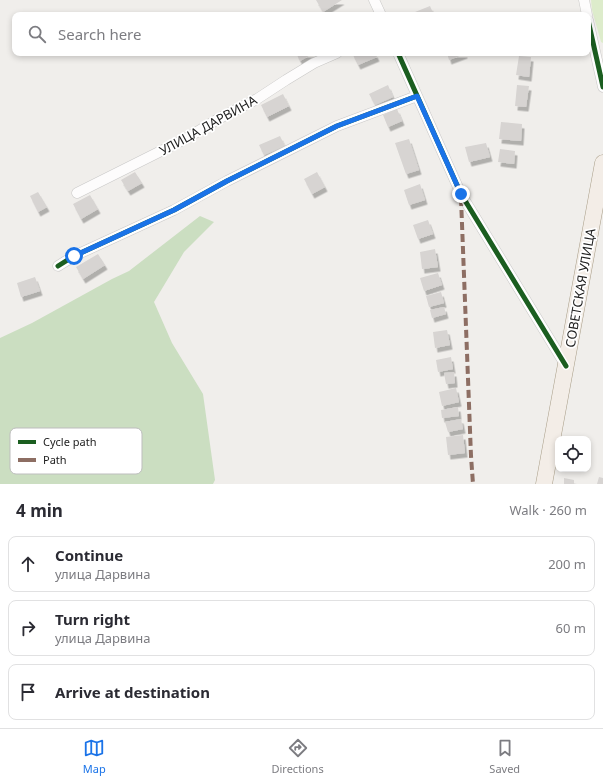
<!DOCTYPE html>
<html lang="en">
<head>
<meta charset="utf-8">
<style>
  body { margin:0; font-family:"Noto Sans",sans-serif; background:#f2f2f3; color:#2b2b33 }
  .controls { position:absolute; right:12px; bottom:12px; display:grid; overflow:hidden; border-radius:8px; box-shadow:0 2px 6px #0003 }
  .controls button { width:36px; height:36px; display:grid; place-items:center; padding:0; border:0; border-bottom:1px solid #e1e1e2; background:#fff; color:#2b2b33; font:20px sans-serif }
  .stop { position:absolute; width:12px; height:12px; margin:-9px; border:3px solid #1a73e8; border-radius:50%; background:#fff }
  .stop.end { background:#1a73e8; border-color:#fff; box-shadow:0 1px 4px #0008 }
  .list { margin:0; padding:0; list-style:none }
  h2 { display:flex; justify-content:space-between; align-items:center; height:52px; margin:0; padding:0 16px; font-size:17px }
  h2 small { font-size:13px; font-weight:400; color:#7c7c81 }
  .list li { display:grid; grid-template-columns:26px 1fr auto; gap:12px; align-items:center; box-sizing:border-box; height:56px; margin:0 8px 8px; padding:0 8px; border:1px solid #e1e1e2; border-radius:8px }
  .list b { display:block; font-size:15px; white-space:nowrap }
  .list p { margin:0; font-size:13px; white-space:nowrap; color:#7c7c81 }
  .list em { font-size:13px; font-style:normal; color:#7c7c81 }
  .icon { flex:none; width:22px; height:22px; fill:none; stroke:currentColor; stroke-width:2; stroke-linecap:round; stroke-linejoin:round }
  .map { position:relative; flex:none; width:603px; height:484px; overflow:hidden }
  .search { position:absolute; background:#fff; box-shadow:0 2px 6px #0003; left:12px; right:12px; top:12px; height:44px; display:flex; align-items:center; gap:10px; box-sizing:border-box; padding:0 14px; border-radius:8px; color:#7c7c81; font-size:15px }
  .sheet { height:244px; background:#fff }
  nav { display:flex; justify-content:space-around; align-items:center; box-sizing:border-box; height:56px; border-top:1px solid #e1e1e2; background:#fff; font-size:11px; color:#7c7c81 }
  nav a { display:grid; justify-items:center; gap:2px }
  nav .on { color:#1a73e8 }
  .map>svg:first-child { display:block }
  .grass { fill:#ddeccb }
  .forest { fill:#cbdec1 }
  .building { fill:#d7d4d2; filter:url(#shadow) }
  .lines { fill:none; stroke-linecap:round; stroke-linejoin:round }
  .street-casing { stroke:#c9c8c7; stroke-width:11 }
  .primary-casing { stroke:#a79c86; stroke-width:17 }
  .street { stroke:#fdfcfc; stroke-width:10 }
  .primary { stroke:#f3ede7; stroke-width:16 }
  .quiet { stroke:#8d6e63; stroke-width:4; stroke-dasharray:8 4; stroke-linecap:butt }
  .cycleway-casing { stroke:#fff; stroke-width:8 }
  .cycleway { stroke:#1b5e20; stroke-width:5 }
  .route { stroke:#1a73e8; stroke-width:5 }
  .labels { text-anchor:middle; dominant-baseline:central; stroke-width:3.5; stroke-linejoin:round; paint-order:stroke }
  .street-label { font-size:13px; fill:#222; stroke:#fff }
  .key { fill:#fff; stroke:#bdbdbd; stroke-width:1 }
  .key-label { font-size:11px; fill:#222 }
</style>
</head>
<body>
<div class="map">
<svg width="603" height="484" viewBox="0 0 603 484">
  <defs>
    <filter id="shadow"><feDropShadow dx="2.5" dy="4.5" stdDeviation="0" flood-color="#0004"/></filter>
  </defs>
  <rect width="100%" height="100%" fill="#f0eeeb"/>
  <path class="grass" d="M591,0H603V43L601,42L592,10Z"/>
  <path class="forest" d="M200,216L214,222L184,252L154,302L172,343L203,394L215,480L213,484H0V338L32,323L112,279L129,271Z"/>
  <path class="building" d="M316,0H342L323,12Z
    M430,6L434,15H410V14Z
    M296,53H314L300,61Z
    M352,53H375L377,57L358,65Z
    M447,53H465V54L449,60Z
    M519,56L531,57L529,77L516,75Z
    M388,85L393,97L375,105L369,94Z
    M517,85L529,86L526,107L515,106Z
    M283,94L289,106L267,117L261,105Z
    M397,109L402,121L388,127L383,115Z
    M501,122L522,124L521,141L499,139Z
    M280,136L285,146L264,155L259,145Z
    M409,139L419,170L406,174L395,143Z
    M486,143L490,157L469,162L465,147Z
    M500,149L515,151L514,164L498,162Z
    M135,172L142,183L128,191L121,180Z
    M317,172L325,187L312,194L304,179Z
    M420,184L425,200L409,205L404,190Z
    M38,192L47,207L38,212L30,196Z
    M90,195L98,209L81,219L73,204Z
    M428,220L433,234L418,239L413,225Z
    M435,249L438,267L422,269L420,252Z
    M98,254L105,265L83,279L76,267Z
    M438,273L442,285L424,291L420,278Z
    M35,277L40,291L21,297L17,283Z
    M441,292L444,303L429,307L426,296Z
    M444,307L446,314L432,318L430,310Z
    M447,330L450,345L435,348L433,332Z
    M451,357L453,369L438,372L436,360Z
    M454,372L455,383L446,384L444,373Z
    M456,388L459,402L442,406L439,392Z
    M458,407L459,416L442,418L441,410Z
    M461,419L463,429L448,432L445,422Z
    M463,435L465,453L448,455L446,437Z
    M599,477L603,478V484H597Z
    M564,478L574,480V484H564Z"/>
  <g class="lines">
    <g class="street-casing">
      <path id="street" d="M374,0L381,15
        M584,0L587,15
        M588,20L603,87
        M398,53L461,194L566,366
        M77,193L187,138L218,119L257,99L286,80L314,63L337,53
        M58,266L74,256L174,210L227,181L337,126L417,96"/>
    </g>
    <g class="primary-casing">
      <path id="primary" d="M544,484L603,163"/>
    </g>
    <use href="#street" class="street"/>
    <use href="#primary" class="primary"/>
    <path class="quiet" d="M461,198L471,456L473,484"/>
    <g class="cycleway-casing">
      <path id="cycleway" d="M588,20L603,87
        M398,53L461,194L566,366
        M58,266L74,256L174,210L227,181L337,126L417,96"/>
    </g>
    <use href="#cycleway" class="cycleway"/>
  </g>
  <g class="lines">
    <path class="route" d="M74,256L174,210L227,181L337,126L417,96L461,194"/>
  </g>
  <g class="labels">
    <g class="street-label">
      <text transform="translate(208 125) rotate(-29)">УЛИЦА ДАРВИНА</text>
      <text transform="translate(580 288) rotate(-80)">СОВЕТСКАЯ УЛИЦА</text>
    </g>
  </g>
  <rect x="10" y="428" width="132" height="46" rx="6" class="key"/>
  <rect x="18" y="440" width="18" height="4" fill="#1b5e20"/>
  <rect x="18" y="458" width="18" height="4" fill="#8d6e63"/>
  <g class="key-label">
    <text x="43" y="446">Cycle path</text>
    <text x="43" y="464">Path</text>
  </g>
</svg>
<div class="controls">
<button><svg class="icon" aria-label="locate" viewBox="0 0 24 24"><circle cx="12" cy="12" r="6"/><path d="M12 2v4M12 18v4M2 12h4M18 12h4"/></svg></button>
</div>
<div class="stop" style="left:74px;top:256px"></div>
<div class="stop end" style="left:461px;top:194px"></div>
<div class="search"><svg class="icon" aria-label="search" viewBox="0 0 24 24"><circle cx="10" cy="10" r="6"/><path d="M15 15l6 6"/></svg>Search here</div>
</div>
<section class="sheet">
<h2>4 min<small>Walk · 260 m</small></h2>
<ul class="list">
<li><svg class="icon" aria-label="ahead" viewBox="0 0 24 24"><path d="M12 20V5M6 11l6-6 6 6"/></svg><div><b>Continue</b><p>улица Дарвина</p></div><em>200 m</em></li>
<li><svg class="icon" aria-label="right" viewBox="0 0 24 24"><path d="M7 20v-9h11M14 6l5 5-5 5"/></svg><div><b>Turn right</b><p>улица Дарвина</p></div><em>60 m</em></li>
<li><svg class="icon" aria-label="arrive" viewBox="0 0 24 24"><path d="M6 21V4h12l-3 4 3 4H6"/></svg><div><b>Arrive at destination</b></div></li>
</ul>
</section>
<nav>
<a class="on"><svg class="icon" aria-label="map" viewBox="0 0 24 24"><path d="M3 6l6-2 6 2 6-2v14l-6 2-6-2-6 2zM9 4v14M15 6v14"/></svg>Map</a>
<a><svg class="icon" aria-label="directions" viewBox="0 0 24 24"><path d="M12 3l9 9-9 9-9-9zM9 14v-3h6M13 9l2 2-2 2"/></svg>Directions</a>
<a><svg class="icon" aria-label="saved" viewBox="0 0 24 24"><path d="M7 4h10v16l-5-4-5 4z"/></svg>Saved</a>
</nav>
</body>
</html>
